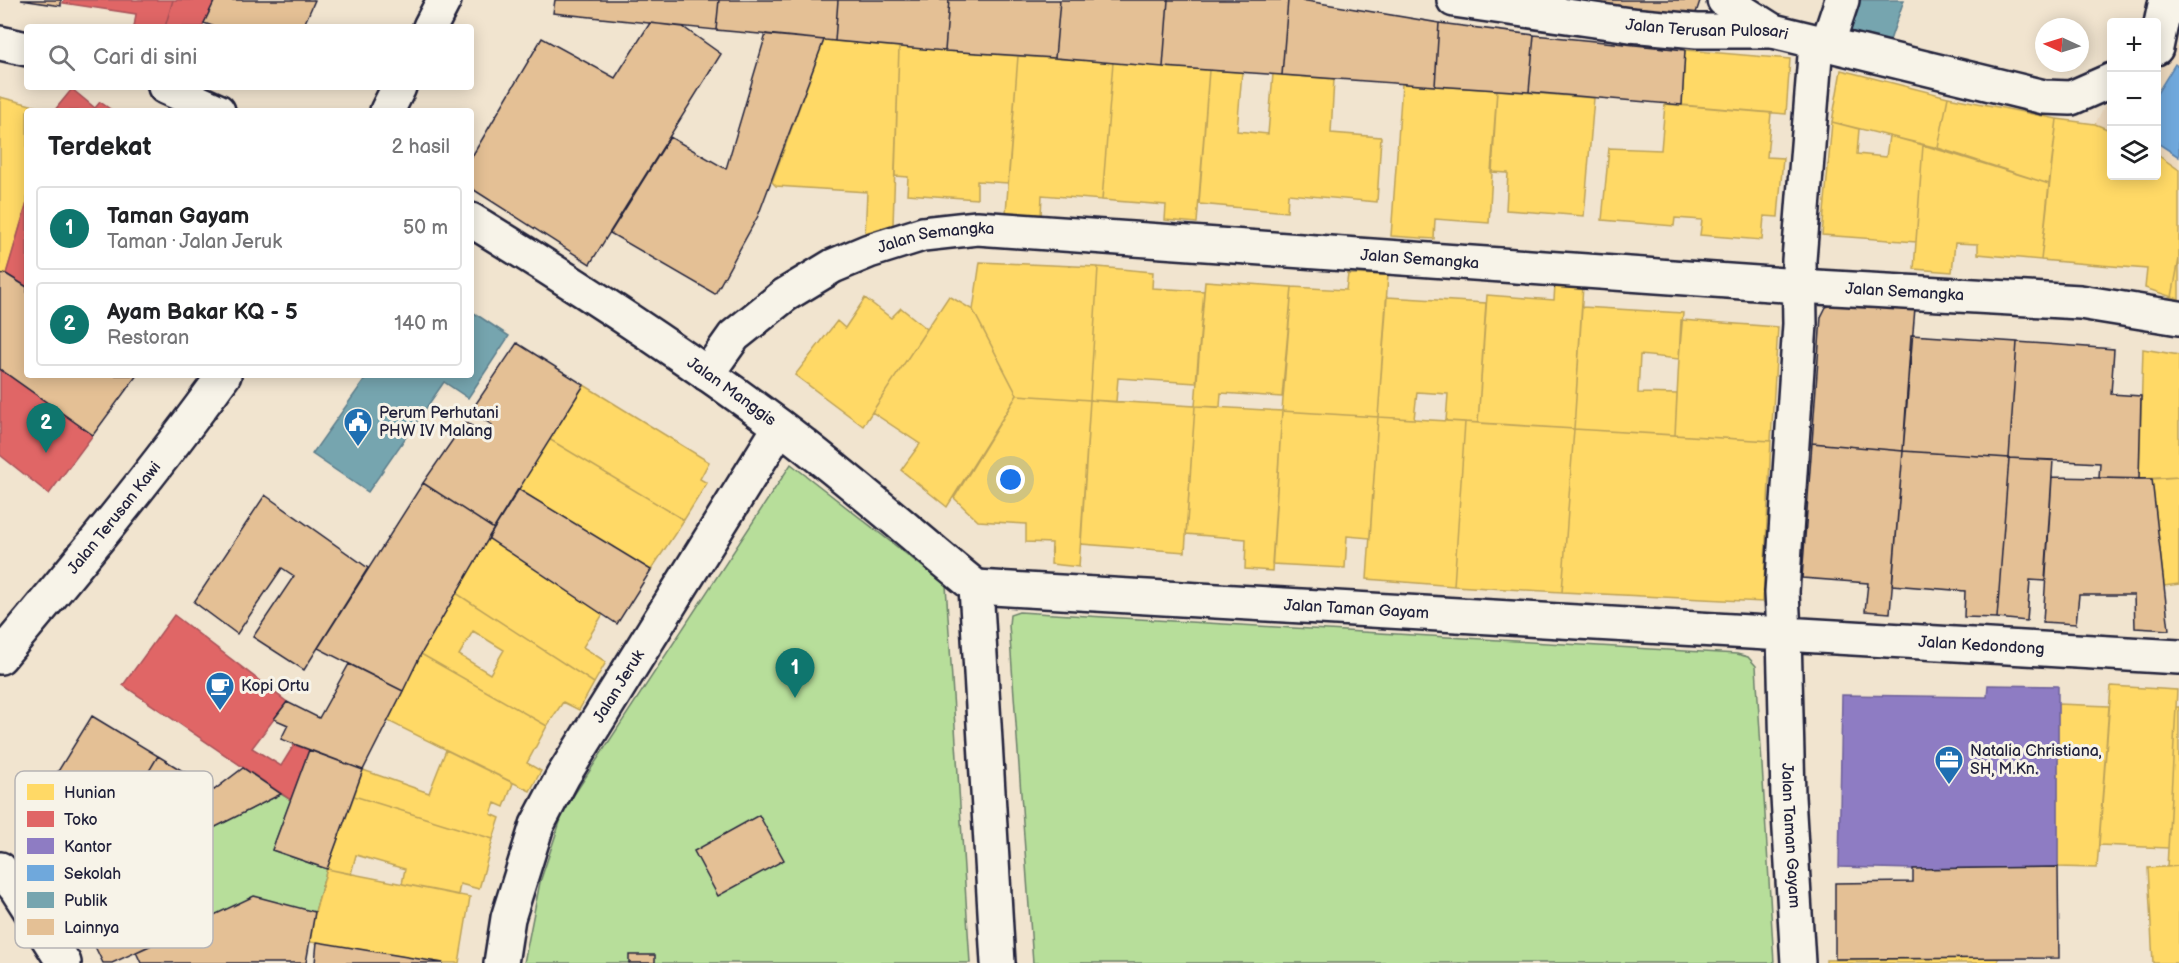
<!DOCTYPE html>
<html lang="id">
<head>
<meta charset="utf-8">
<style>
  body { margin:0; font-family:"Balsamiq Sans",sans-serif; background:#f2f2f2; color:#202124 }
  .controls { position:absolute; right:18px; top:18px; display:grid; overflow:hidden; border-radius:6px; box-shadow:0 3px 15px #0003 }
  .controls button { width:54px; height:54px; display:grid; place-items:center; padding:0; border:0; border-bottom:2px solid #e0e0e0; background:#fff; color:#202124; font:30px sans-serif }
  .compass { position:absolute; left:2035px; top:18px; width:54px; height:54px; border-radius:50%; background:#fff; box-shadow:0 3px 15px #0003; rotate:274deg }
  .you { position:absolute; left:1011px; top:480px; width:21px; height:21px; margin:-15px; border:4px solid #fff; border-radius:50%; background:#1a73e8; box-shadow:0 0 0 9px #1a73e833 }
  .badge { display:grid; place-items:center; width:39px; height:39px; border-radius:50%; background:#0f766e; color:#fff; font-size:20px; font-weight:700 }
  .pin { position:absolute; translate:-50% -50px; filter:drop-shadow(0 2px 3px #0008) }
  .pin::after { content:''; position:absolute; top:32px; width:21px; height:18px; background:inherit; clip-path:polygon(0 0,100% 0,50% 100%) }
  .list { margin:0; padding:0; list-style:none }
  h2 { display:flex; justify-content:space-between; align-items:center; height:78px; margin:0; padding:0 24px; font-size:26px }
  h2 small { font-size:20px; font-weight:400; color:#757577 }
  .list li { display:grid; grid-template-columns:39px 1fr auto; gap:18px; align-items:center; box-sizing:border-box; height:84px; margin:0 12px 12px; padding:0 12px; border:2px solid #e0e0e0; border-radius:6px }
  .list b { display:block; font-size:22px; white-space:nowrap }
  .list p { margin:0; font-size:20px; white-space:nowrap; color:#757577 }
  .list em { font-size:20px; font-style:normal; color:#757577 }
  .icon { flex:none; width:33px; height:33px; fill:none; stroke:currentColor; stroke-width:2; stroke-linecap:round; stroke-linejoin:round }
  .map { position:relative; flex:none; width:2179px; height:963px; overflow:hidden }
  .search { position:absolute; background:#fff; box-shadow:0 3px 15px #0003; left:24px; top:24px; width:450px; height:66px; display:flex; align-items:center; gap:15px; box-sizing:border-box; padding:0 21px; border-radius:6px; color:#757577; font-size:22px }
  .panel { position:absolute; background:#fff; box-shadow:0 3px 15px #0003; left:24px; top:108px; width:450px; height:270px; border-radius:6px }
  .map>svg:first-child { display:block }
  .built { fill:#edd9be }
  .green { fill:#b7de9a; stroke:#6c806a; stroke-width:1.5 }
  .homes { fill:#ffd966; stroke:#bda259; stroke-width:1.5; fill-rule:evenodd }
  .shops { fill:#e06666; stroke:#a75259; stroke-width:1.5 }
  .offices { fill:#8e7cc3; stroke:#6e619a; stroke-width:1.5 }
  .schools { fill:#6fa8dc; stroke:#5880ac; stroke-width:1.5 }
  .public { fill:#76a5af; stroke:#5d7e8c; stroke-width:1.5 }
  .building { fill:#e4c095; stroke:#22223b; stroke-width:1.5 }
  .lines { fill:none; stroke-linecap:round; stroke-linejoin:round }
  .minor-casing { stroke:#22223b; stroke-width:38 }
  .major-casing { stroke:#22223b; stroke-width:38 }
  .minor { stroke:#f7f3e8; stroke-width:33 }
  .major { stroke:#f7f3e8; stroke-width:33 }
  .labels { text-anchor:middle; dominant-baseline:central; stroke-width:6; stroke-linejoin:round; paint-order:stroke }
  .street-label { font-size:16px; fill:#22223b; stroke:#f7f3e8 }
  .poi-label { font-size:16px; fill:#22223b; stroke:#f7f3e8; text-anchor:start }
  .key { fill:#f7f3e8; stroke:#b7b4b4; stroke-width:1.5 }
  .key-label { font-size:16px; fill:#22223b }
</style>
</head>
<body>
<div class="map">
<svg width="2179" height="963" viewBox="0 0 2179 963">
  <rect width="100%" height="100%" fill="#f1e4cf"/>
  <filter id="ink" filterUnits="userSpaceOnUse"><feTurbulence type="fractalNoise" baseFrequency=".0167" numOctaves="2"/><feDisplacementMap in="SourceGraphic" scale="12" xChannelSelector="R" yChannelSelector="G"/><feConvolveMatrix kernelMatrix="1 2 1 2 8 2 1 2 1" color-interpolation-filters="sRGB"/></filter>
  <g filter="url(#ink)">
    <path class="built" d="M2170,46L2179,47V170L2157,154V69L2167,64Z
      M2111,93V131L2095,124Z"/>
    <path class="green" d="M791,464L946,585L970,963H524L540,882L564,810Z
      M1019,612L1737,654L1748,657L1756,666L1774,963H1033L1009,625L1010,615Z
      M281,794L291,800L272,850L327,869L315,912L158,942L143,907L174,892L155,857Z"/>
    <path class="homes" d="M824,40L899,47L893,225L865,236L867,192L776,186L772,182Z
      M899,47L1018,56L1008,183L977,181V199L907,194L908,177L895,176Z
      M1685,50L1790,59L1786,114L1682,105Z
      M1018,56L1113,62L1102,200L1042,195L1041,216L1006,213Z
      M1113,62L1209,70L1197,223L1165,220L1166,205L1102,200Z
      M1209,70L1242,72L1237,131L1268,134L1273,74L1334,79L1331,133L1381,137L1377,202L1288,194L1287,212L1199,204Z
      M1841,70L1948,97L1938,148L1832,122Z
      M1402,84L1497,90L1489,223L1435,219L1434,239L1391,236Z
      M1497,90L1594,98L1584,216L1506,210L1508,173L1491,172Z
      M0,97L54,111H27V203L6,274L0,275Z
      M1948,97L2057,119L2049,184L1938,148Z
      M1665,104L1771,113L1767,157L1783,158L1778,217L1764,216L1762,240L1700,235L1702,220L1675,218L1674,226L1602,220L1609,148L1661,150Z
      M2057,119L2095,124L2112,131V176H2156V154L2179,170V259L2172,297L2145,288L2147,269L2041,260Z
      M1832,122L1859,129L1857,154L1886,157L1889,136L1923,145L1916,242L1822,235Z
      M1923,145L2049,184L2041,260L1978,254V244L1955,243L1952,272L1914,269Z
      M2179,259V299L2172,297Z
      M980,262L1098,267L1090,400L1017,395L973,310Z
      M1098,267L1153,272L1152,288L1204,291L1196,383L1118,378L1116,402L1090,400Z
      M1348,274L1388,275L1378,417L1282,411L1292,287L1346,290Z
      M1205,281L1292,287L1282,397L1221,393L1220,407L1195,406Z
      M1555,284L1583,286L1574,429L1478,423L1487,295L1554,300Z
      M949,296L973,310L1017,395L947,507L901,470L920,444L872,412Z
      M1387,297L1486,303L1478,423L1446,421L1448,394L1417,392L1414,419L1378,417Z
      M865,298L891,318L901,308L927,329L863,426L795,375L837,321L845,328Z
      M1582,307L1683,313L1679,359L1640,355L1638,393L1677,394L1675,435L1574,429Z
      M1681,320L1778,327L1771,441L1675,435Z
      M2143,349L2179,355V477L2139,479Z
      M584,385L709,462L700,479L707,483L684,520L549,439Z
      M1017,395L1090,400L1079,567L1051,564L1052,543L1026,542V524L978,521L954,498Z
      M1090,400L1195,406L1185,552L1081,544Z
      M1195,406L1282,411L1272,571L1245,569L1246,539L1186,534Z
      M1282,411L1378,417L1370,538L1347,536L1345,568L1272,564Z
      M1378,417L1465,422L1454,586L1367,579Z
      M1465,422L1574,429L1562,592L1454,586Z
      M1574,429L1771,441L1763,602L1562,592Z
      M549,439L684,520L651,570L518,489Z
      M2179,477V584L2164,586L2152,479Z
      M488,538L603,614L583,647L606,662L594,683L456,593Z
      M456,593L594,683L579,710L563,702L547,726L421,654ZM473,631L504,650L490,674L459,655Z
      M421,654L547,726L527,763L541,771L530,791L388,721Z
      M2111,686L2177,690L2168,848L2099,845Z
      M2058,704L2109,706L2097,868L2058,867Z
      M2176,707H2179V866L2167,867Z
      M446,750L513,783L504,807L495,803L491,814L500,818L493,839L354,796L363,770L429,793Z
      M354,796L493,839L479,889L460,884L458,895L402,884L405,869L356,855L351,874L327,869Z
      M2179,866V963H2153L2148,868Z
      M327,869L470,897L459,963H443L310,942L315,912Z
      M1998,958V963H1826V960Z"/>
    <path class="shops" d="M64,0H173L165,27H134L136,14L63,3Z
      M173,0H215L202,27H165Z
      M72,89L95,108L100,102L113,111H54Z
      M27,203V287L6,274Z
      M0,369L93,435L49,494L0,455Z
      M174,615L287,702L252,748L281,766L294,745L309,750L291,800L123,685Z"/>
    <path class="offices" d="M1988,685L2058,686V867L1913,869L1839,867L1842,695L1987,697Z"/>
    <path class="schools" d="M2175,64L2179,67V157L2156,142V95Z"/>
    <path class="public" d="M1849,0H1904L1888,46L1839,30Z
      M471,311L509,336L468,398L444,382L368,492L312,454L368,375H471Z"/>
    <path class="building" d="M21,0H61V6Z
      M215,0H315L303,27H215L204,23Z
      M555,0H719L716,30L553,13Z
      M719,0H838L835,41L716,30Z
      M838,0H949L945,51L835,41Z
      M949,0H1060L1055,58L945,51Z
      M1060,0H1168L1163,67L1055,58Z
      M1168,0H1288L1282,75L1163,67Z
      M1288,0H1301L1439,23L1435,86L1282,75Z
      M1577,0H1698L1700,1L1694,19Z
      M650,23L683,27L721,54L590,264L471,188V158L542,38L615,78Z
      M1439,23L1534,35L1529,92L1435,86Z
      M766,34L824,40L758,216L715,294L610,233L670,137L726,169Z
      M1534,35L1685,50L1682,105L1529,92Z
      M6,274L27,287V375H137L93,435L0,369V275Z
      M1838,303L1915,308L1903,451L1812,443L1821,317L1826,307Z
      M1911,335L2017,342L2009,458L1903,451Z
      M2017,342L2114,349L2111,394L2141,396L2139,479L2099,478L2100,463L2009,458Z
      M517,343L584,385L494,529L423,483L465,422L485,434L492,425L471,411Z
      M1812,443L1903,451L1890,613L1865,611L1868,583L1802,578Z
      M1903,451L2009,458L1997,618L1964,617L1965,591L1892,585Z
      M2009,458L2053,460L2045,581L2030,580L2027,621L1997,618Z
      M2052,477L2152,479L2169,630L2135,628L2134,595H2079L2076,624L2043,622Z
      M423,483L494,529L421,654L403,691L318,648Z
      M518,489L651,570L617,624L488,538Z
      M265,495L368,568L304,670L253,637L294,576L282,568L237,634L194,602Z
      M349,664L403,691L363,770L281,739L288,725L274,719L287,702L319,718Z
      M92,716L158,756L108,840L41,799Z
      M309,750L363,770L327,869L272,850Z
      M158,756L214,790L243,768L281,794L132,869L119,844L135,835L119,821Z
      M759,815L784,860L718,896L694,851Z
      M155,857L174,892L134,912L150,946L112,963H103L72,899Z
      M2058,867L2059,958L1835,959V883L1913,882V869Z
      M254,896L315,912L306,963H141L136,952Z
      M317,942L443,963H315Z
      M629,955H655V963H629Z"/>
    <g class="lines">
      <g class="minor-casing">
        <g id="minor">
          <path id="s1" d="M1454,0L1630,25L1697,31H1773L2044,97L2071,98L2112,80"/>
          <path d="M1724,0L1773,31"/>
          <path d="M0,43L27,49"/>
          <path id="s2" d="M1816,43L1799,260L1800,324L1782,592L1784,634L2179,657"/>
          <path d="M1827,45L1842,0"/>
          <path d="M2156,48L2166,0"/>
          <path d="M165,87L218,111"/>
          <path id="s3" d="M471,220C576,284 679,351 778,425C846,476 910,533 976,587"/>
          <path id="s4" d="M707,374L734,336L785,295L833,266L869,251L923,234L977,228L1799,286L2080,302L2179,318"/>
          <path id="s5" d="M976,587L1784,634L1788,797L1798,963"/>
          <path d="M976,587L998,963"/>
          <path d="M0,869L16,888L64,963"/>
          <path id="s6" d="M501,963L508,918L537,825L563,776L780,427"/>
        </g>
      </g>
      <g class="major-casing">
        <g id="major">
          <path d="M430,27L444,0"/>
          <path d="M387,111L399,87"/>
          <path id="s7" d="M0,657C77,565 154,472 224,375"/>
        </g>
      </g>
      <use href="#minor" class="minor"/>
      <use href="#major" class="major"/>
    </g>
  </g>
  <defs>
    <g id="civic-pin" transform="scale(1.5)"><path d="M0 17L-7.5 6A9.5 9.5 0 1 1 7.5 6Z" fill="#1f6fb2" stroke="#f7f3e8"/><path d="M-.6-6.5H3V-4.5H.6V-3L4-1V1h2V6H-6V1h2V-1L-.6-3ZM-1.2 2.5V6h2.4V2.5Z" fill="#fff"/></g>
    <g id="cafe-pin" transform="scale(1.5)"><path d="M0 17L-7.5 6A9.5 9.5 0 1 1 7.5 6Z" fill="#1f6fb2" stroke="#f7f3e8"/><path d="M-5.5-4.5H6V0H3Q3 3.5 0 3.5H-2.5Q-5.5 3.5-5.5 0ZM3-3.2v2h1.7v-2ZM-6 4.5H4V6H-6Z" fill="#fff"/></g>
    <g id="office-pin" transform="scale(1.5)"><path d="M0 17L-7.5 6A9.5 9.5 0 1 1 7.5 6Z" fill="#1f6fb2" stroke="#f7f3e8"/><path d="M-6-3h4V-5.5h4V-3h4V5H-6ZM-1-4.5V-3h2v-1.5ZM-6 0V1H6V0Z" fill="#fff"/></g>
  </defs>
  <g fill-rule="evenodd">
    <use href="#civic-pin" x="358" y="422"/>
    <use href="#cafe-pin" x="220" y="686"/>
    <use href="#office-pin" x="1949" y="760"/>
  </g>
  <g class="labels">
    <g class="street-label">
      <text stroke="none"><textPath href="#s1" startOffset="255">Jalan Terusan Pulosari</textPath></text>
      <text stroke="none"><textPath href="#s4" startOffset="276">Jalan Semangka</textPath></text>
      <text stroke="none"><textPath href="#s4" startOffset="762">Jalan Semangka</textPath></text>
      <text stroke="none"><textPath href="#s4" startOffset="1248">Jalan Semangka</textPath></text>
      <text stroke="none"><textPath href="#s3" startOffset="312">Jalan Manggis</textPath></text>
      <text stroke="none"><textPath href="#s7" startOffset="180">Jalan Terusan Kawi</textPath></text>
      <text stroke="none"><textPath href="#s5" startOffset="381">Jalan Taman Gayam</textPath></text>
      <text stroke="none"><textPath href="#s2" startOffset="790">Jalan Kedondong</textPath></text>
      <text stroke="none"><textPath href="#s6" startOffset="304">Jalan Jeruk</textPath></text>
      <text stroke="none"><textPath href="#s5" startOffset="1011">Jalan Taman Gayam</textPath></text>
    </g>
    <g class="poi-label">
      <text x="379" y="413">Perum Perhutani<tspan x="379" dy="18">PHW IV Malang</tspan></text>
      <text x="241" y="686">Kopi Ortu</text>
      <text x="1970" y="751">Natalia Christiana,<tspan x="1970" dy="18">SH, M.Kn.</tspan></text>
    </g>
  </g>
  <rect x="15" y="771" width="198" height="177" rx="9" class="key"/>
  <rect x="27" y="784" width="27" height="16" fill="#ffd966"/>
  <rect x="27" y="811" width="27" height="16" fill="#e06666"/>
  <rect x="27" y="838" width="27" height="16" fill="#8e7cc3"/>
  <rect x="27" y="865" width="27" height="16" fill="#6fa8dc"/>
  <rect x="27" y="892" width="27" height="16" fill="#76a5af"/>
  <rect x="27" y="919" width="27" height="16" fill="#e4c095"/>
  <g class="key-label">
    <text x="64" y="798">Hunian</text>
    <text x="64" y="825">Toko</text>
    <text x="64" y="852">Kantor</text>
    <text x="64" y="879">Sekolah</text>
    <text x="64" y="906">Publik</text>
    <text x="64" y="933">Lainnya</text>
  </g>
</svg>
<div class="controls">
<button>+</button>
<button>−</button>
<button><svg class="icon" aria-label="layers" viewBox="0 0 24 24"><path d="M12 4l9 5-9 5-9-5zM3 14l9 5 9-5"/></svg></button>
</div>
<svg class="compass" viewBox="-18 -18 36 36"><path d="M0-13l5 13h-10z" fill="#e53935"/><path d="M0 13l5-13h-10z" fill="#757577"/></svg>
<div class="you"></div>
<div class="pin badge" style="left:795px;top:698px">1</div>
<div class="pin badge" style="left:46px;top:453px">2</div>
<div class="search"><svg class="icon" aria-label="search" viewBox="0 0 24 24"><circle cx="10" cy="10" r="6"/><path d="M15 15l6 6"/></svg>Cari di sini</div>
<section class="panel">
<h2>Terdekat<small>2 hasil</small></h2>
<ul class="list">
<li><span class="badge">1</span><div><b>Taman Gayam</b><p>Taman · Jalan Jeruk</p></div><em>50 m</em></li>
<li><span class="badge">2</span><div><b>Ayam Bakar KQ - 5</b><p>Restoran</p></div><em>140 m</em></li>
</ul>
</section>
</div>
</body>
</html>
